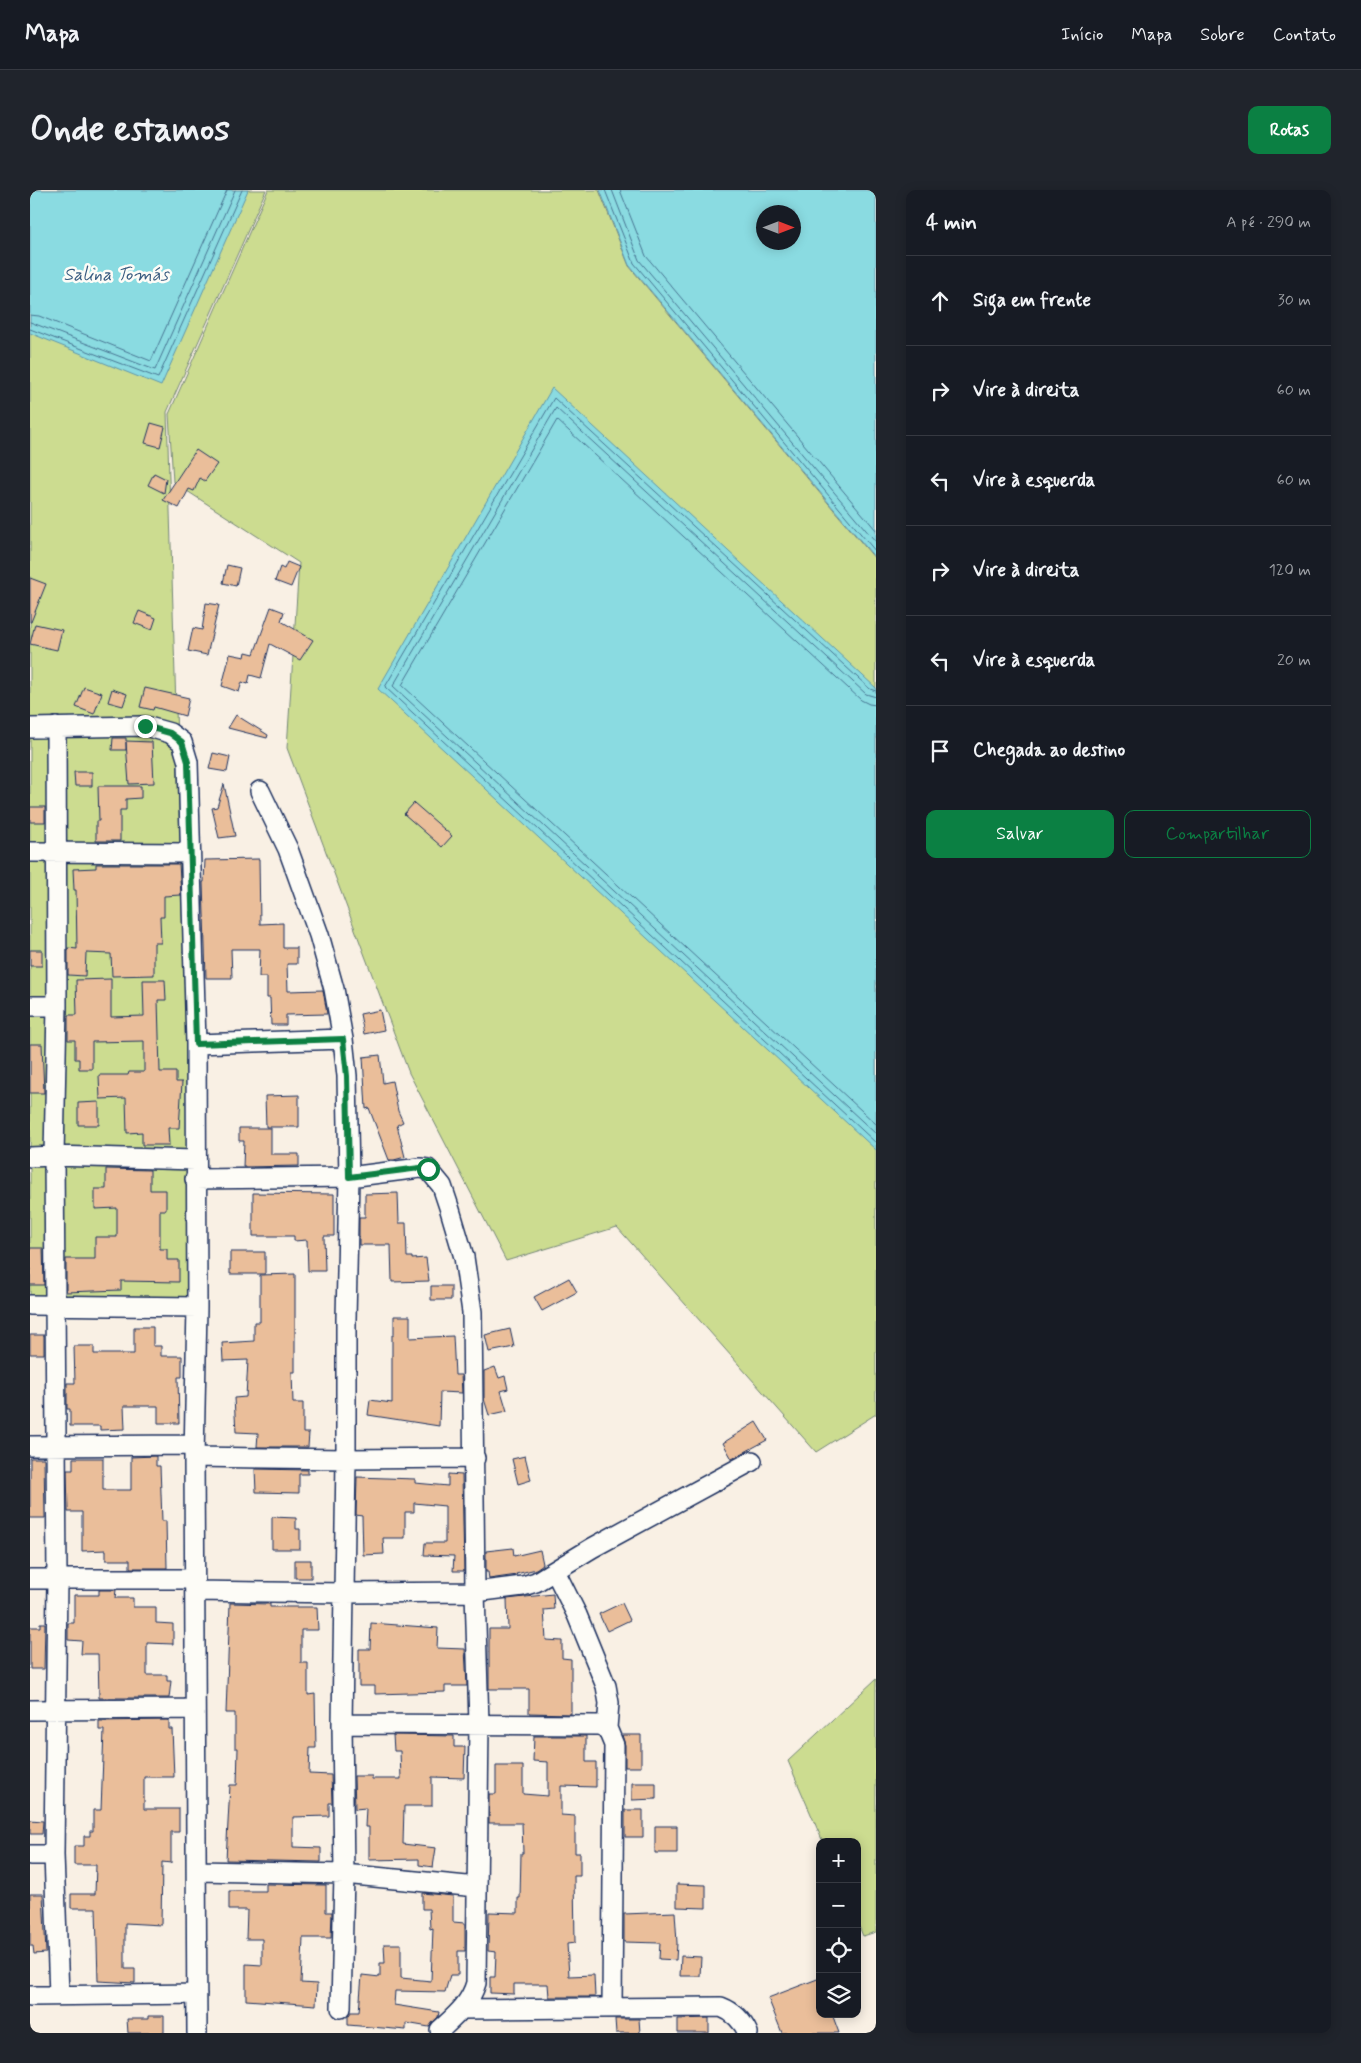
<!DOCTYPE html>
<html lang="pt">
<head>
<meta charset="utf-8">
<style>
  body { margin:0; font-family:Mynerve,sans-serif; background:#20242c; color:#f1f3f6 }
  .controls { position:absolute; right:15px; bottom:15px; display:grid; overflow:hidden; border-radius:10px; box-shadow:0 2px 12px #0003 }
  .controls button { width:45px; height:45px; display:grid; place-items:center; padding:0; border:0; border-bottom:1px solid #363941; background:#171b24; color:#f1f3f6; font:25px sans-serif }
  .compass { position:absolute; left:726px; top:15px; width:45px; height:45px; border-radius:50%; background:#171b24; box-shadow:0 2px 12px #0003; rotate:90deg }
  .stop { position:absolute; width:15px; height:15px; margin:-11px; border:4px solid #0b8043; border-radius:50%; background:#fff }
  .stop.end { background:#0b8043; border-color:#fff; box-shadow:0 1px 5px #0008 }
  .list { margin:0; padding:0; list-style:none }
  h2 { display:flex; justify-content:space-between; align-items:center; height:65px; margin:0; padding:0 20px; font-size:21px }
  h2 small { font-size:16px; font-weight:400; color:#9ea1a6 }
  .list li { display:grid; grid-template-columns:32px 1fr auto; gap:15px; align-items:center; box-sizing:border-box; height:90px; padding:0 20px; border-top:1px solid #363941 }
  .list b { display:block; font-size:19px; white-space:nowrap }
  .list em { font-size:16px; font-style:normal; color:#9ea1a6 }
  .actions { display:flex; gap:10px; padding:15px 20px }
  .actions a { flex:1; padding:11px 0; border:1px solid #0b8043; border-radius:10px; text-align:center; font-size:18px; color:#0b8043 }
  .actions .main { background:#0b8043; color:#fff }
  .icon { flex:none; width:28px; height:28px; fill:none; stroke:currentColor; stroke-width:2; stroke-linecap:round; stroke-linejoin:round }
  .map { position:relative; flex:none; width:846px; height:1843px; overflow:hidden; border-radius:10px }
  header { display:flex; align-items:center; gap:30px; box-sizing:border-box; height:70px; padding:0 25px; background:#171b24; border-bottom:1px solid #363941 }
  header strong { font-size:24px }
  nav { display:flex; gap:28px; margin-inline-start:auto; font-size:18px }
  .intro { display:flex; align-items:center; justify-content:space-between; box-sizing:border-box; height:120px; padding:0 30px }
  h1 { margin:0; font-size:35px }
  .button { padding:12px 22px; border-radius:10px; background:#0b8043; color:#fff; font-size:18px; font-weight:700 }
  main { display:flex; gap:30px; padding:0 30px }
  aside { flex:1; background:#171b24; border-radius:10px; box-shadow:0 2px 12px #0003 }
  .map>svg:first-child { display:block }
  .green { fill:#ccdc90; stroke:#748677 }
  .water { fill:#8adbe1; stroke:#5e96ad; fill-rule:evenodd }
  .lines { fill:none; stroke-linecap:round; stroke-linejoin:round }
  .shore { stroke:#477492; stroke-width:1 }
  .building { fill:#eabe9a; stroke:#1b2f5e }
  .minor-casing { stroke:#1b2f5e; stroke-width:22 }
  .minor { stroke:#fdfcf7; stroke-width:19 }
  .route { stroke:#0b8043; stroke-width:6 }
  .labels { text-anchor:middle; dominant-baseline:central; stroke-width:5; stroke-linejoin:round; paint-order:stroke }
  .water-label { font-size:18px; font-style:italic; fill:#375a7f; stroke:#fdfcf7 }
</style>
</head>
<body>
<header>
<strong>Mapa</strong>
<nav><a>Início</a><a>Mapa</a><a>Sobre</a><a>Contato</a></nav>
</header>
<div class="intro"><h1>Onde estamos</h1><a class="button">Rotas</a></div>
<main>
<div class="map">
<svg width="846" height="1843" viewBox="0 0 846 1843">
  <rect width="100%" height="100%" fill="#f9f0e4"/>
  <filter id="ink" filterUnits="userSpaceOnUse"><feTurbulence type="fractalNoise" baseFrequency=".02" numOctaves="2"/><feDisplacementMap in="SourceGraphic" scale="10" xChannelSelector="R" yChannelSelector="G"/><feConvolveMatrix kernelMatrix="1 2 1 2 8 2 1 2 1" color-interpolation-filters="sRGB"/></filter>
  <g filter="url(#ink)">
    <path class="green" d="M0,0H236L137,222L164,1112L0,1115Z
      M238,0H569L599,76L846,370V1224L786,1262L587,1037L476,1071L379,883L257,558L269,373L143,292L139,224Z
      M846,1489V1742L833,1746L827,1732V1652H793L758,1571Z"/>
    <path class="water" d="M0,0H218L131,196L0,143Z
      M570,0H846V369L599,75ZM764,22V52H734V22Z
      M522,198L846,498V960L348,499Z"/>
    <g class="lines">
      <path class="shore" d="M575,0L604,73L846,362
        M582,0L609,70L846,352
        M590,0L616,66L846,340
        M0,125L9,126L121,171L197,0
        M0,132L125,180L205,0
        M0,139L128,188L212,0
        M846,501L840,499L524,208L355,497L846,953
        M846,507L836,504L526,218L363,496L846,944
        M846,515L839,514L831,510L527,230L372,495L846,934"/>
    </g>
    <path class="building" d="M121,233L135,237L130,257L115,253Z
      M166,260L187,274L175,291L170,288L164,301L159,299L149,318L133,310Z
      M124,283L136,289L134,303L118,295Z
      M257,372L269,377L261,397L245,391L250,377L254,379Z
      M197,375L210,378L206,396L193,393Z
      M0,388L16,394L1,432H0Z
      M176,413L189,415L177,465L158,461L163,438L172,440Z
      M241,417L254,422L251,431L283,450L270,470L240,454L231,488L220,485L218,494L212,492L209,502L192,496L200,464L215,467L216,462L224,464Z
      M109,421L126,428L122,440L104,433Z
      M5,434L32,440L27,460L0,454Z
      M54,497L72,503L64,524L46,517Z
      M115,498L159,508L155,526L124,517L123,520L110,517Z
      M82,499L97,504L93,516L78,512Z
      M206,525L238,545L237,548L198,538Z
      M83,548H96V551L122,552L124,593L99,594L96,552V560H82Z
      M183,563L200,567L197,582L179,579Z
      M44,582H62V596H45Z
      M194,594L205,646L189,648L182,618L187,617Z
      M68,596H111V608L96,609V620H90V651H66V631H69Z
      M384,613L422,646L412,657L374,624Z
      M0,617H15V632H0Z
      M229,669L230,734L253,733V758H267V774H257L258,801L293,800L297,824L256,825V835H241L240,808H237V787H229L230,759H201L202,788H176L173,692H174L175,670Z
      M66,674H149L151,705L134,706V727H130L131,753H124V785L82,786L81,764L56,763L55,786L38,785V758L47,759L46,700H44L43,679L66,678Z
      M0,760H12V776H0Z
      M81,789V827L114,826L113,790H135L136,810H128L130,882H146V892H152L149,938H138L139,955H112V942L97,943L96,908L70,909L69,885H98L99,882H114V851L62,852V879H49V869H45V850H38V825H47L46,790Z
      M350,820L354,840L334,844L330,824Z
      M0,854H12L14,903H0Z
      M350,865L353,893L362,891L368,921L373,932L367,935L375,967L364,970H359L339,918L336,919L333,867Z
      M269,905V937H236L235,906Z
      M69,912V935H48V913Z
      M209,938H241V964H269V976L213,977L214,951H209Z
      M76,979L120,980V1000H136V1020H130V1059H137V1070H149V1092L91,1091V1100L36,1102V1069H65V1047H87V1018L65,1019V999H76Z
      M223,1003L304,1004V1046H294L295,1081H278L277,1050L264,1051V1046H223Z
      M368,1003L369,1033H376L377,1067H382V1069L396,1068L399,1091L362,1092L361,1055H329V1027H335V1004Z
      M0,1058H13L14,1095H0Z
      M200,1062H235V1084H200Z
      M265,1084V1182H262L263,1213H273V1243H279L278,1257H227L228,1243L206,1242L204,1208L216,1207L218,1170L193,1171L192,1153L224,1151V1132H230V1085Z
      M539,1088L547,1102L512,1121L504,1107Z
      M401,1096H421V1110H401Z
      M364,1126H380V1148L423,1146L425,1185H431L432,1203L410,1202L409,1236L338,1225L340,1210L362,1213V1145H364Z
      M104,1137H123V1156H131V1166H152V1187H148L149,1233H128V1216H94L95,1239L70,1240V1236H40V1219H37V1193H45L44,1156H64V1164H104Z
      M480,1139L484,1157L459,1162L455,1145Z
      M0,1145H14V1164H0Z
      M465,1177L469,1188L475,1186L478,1199L471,1201L477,1221L459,1225L454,1209V1181Z
      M726,1232L737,1250L702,1269L693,1253Z
      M126,1266V1276H130L132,1331H136L137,1378H100V1370H76V1360L52,1361V1322H38L37,1280H43V1268H73V1300H101V1267Z
      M495,1266L501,1290L488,1294L482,1269Z
      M0,1268H14L15,1328H0Z
      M225,1279L278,1280V1284H269V1303L226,1302Z
      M418,1284L432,1285L434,1381H423L424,1366L394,1365L395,1353H415V1316L384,1313V1322H375V1348H353L354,1364L333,1365L332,1326L326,1325L327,1287L385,1289V1293L418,1296Z
      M242,1327L266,1328V1339H270V1359H242Z
      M483,1358L484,1366L510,1360L513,1374L506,1379L486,1384L487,1385L459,1389L458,1382H456V1361Z
      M265,1370H281V1388H265Z
      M69,1400H86L85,1408H103V1417H126V1433L143,1434V1454L117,1453V1485H137V1491H141L139,1508H69L68,1464H51L52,1451L38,1450V1433H44V1405H69Z
      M523,1404L524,1419L514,1420L516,1450L532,1451V1468L541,1469V1524L499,1523V1499H459V1439H478L477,1409Z
      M200,1413L240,1414V1417H287L288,1440H271V1473H278V1505L285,1504L286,1558H280L279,1584L301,1585L302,1613H299V1626L263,1627V1657L291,1658V1672L196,1670L200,1595H207L208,1558H205V1523H196Z
      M592,1413L600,1430L577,1441L569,1424Z
      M10,1433H15L14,1479H0V1437H10Z
      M341,1433L408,1438L407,1458L435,1459L437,1496H415V1502L345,1504V1496H329V1459H340Z
      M139,1530V1539H142L144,1587H114V1619H149V1642H141V1673L132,1672L131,1735L95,1733V1779H105V1793L68,1791L66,1718H41V1704H65L66,1675H44V1656H54V1646H60V1641H63V1620H71L74,1540H69V1531Z
      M363,1545L424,1546V1557H435L434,1588L402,1587V1616H374L373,1654L406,1658L403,1677L389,1675V1669L339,1670V1637H335L336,1618L325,1619L324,1586H342V1589H371L370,1561H364Z
      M592,1545H611V1577H595V1555Z
      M504,1546H556V1572H566V1597L531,1596V1625L545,1626V1663H550V1686H544L545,1753L537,1754L539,1786L564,1785L565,1807H519L518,1794H484V1804L460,1803V1787H465L466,1762L458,1761L459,1722L488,1723V1708H490L491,1663H493L492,1633H459V1604H466V1576H493V1604L518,1606V1572L503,1571Z
      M602,1593H626V1609L602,1610Z
      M595,1620H613V1647H595Z
      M0,1630L13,1631L12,1644H0Z
      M625,1636H647V1663H625Z
      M236,1694L296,1695V1722H302L301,1748H273L271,1793L287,1794L286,1815L216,1810V1774L232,1775V1749H216L217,1720H199V1701H236Z
      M647,1694L676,1695V1718L647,1717Z
      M392,1703L423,1706V1732L435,1733V1761H428V1785H420L415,1802L365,1801L364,1815L409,1822L408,1827L399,1837L376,1833V1840L318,1835V1826L321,1822H329L332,1785L350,1787V1773H355L354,1754H371V1788L401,1791L403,1738L400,1739L399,1719H392Z
      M0,1704H13L16,1763L4,1764L3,1756H0Z
      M645,1722L647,1753L646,1770L629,1769L630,1753L594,1752V1724Z
      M651,1766L671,1767L670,1786H650Z
      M790,1788V1824H802L809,1843H752L738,1808Z
      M118,1826H134V1843H98L97,1829H118Z
      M679,1828V1843H648V1829Z
      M585,1829H609L610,1843H586Z"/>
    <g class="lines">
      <g class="minor-casing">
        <path id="minor" d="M26,537L27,816L24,966L27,1389L24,1665L29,1805
          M0,538L115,536L140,543L152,552L158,572L166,854L167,1117L164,1267L167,1843
          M230,601L258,659L289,745L304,799L313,849L317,886L319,987L316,1129V1269L312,1534L314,1684L311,1818
          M0,662L160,663
          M0,816H27
          M166,854L313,849
          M0,967L24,966L165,970
          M165,989L319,987L390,978L398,979L412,996L420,1020L434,1067L442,1122L445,1402L449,1533L446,1793C440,1814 426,1825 410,1840
          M0,1115L167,1117
          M0,1256L164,1255
          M164,1267L316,1269L445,1268
          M525,1381L547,1425L576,1496L579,1513L577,1538L584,1555L582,1817
          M0,1389H165
          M166,1401L315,1403L445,1402L493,1396L506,1392L562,1358L722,1271
          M0,1520L165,1519
          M312,1534L569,1535L577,1538
          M0,1665H24
          M167,1681L314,1684L447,1697
          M0,1806L167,1804
          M432,1819L691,1817C704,1822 712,1830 718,1843"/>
      </g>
      <use href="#minor" class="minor"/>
    </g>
  </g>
  <g class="lines" filter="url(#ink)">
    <path class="route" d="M115,536L140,543L152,552L158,572L166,854L313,849L317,886L319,987L390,978L398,979"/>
  </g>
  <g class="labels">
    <g class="water-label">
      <text x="86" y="85">Salina Tomás</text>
    </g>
  </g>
</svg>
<div class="controls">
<button>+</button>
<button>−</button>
<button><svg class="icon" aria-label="locate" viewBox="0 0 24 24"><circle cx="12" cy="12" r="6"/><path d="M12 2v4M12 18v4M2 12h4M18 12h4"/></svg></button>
<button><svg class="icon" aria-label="layers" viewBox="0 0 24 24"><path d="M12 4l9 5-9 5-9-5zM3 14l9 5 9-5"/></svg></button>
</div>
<svg class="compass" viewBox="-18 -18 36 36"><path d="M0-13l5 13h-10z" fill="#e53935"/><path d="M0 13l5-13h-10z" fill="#9ea1a6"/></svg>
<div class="stop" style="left:398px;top:979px"></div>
<div class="stop end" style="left:115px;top:536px"></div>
</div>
<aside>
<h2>4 min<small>A pé · 290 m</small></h2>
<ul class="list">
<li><svg class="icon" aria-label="ahead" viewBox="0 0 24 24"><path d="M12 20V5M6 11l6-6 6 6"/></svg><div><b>Siga em frente</b></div><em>30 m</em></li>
<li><svg class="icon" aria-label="right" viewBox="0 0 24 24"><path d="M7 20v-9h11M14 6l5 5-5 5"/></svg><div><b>Vire à direita</b></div><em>60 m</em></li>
<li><svg class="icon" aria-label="left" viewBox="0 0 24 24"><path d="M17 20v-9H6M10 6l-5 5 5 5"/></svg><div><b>Vire à esquerda</b></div><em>60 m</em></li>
<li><svg class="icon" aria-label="right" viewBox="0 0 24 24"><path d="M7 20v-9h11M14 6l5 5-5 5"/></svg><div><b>Vire à direita</b></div><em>120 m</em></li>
<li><svg class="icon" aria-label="left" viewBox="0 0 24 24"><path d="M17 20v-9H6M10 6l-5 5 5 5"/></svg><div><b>Vire à esquerda</b></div><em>20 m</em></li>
<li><svg class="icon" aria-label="arrive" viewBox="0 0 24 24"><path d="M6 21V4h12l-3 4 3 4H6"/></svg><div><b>Chegada ao destino</b></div></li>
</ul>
<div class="actions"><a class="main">Salvar</a><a>Compartilhar</a></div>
</aside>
</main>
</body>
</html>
